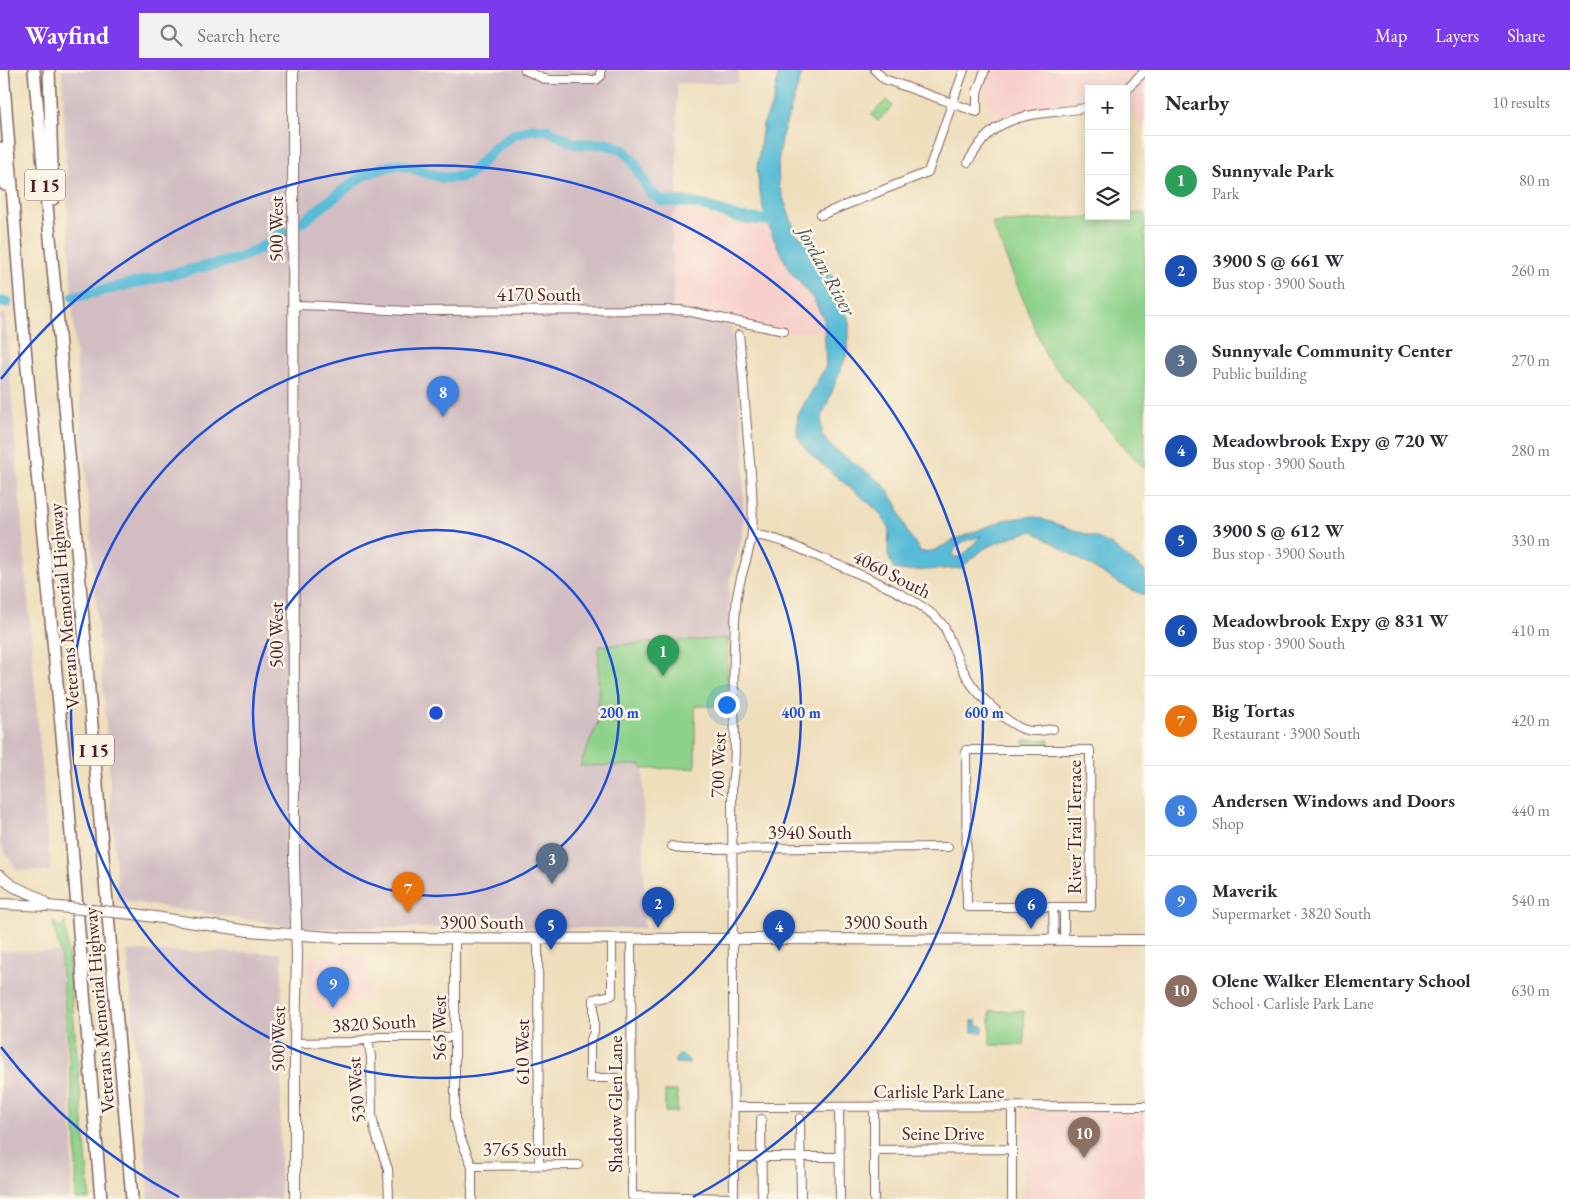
<!DOCTYPE html>
<html lang="en">
<head>
<meta charset="utf-8">
<style>
  body { margin:0; font-family:"EB Garamond",serif; background:#f2f2f3; color:#2b2b33 }
  .controls { position:absolute; right:15px; top:15px; display:grid; overflow:hidden; border-radius:0px; box-shadow:0 2px 12px #0003 }
  .controls button { width:45px; height:45px; display:grid; place-items:center; padding:0; border:0; border-bottom:1px solid #e1e1e2; background:#fff; color:#2b2b33; font:25px sans-serif }
  .you { position:absolute; left:726px; top:634px; width:18px; height:18px; margin:-12px; border:4px solid #fff; border-radius:50%; background:#1a73e8; box-shadow:0 0 0 8px #1a73e833 }
  .badge { display:grid; place-items:center; width:32px; height:32px; border-radius:50%; background:#7c3aed; color:#fff; font-size:16px; font-weight:700 }
  .pin { position:absolute; translate:-50% -41px; filter:drop-shadow(0 1px 2px #0008) }
  .pin::after { content:''; position:absolute; top:26px; width:18px; height:15px; background:inherit; clip-path:polygon(0 0,100% 0,50% 100%) }
  .list { margin:0; padding:0; list-style:none }
  h2 { display:flex; justify-content:space-between; align-items:center; height:65px; margin:0; padding:0 20px; font-size:21px }
  h2 small { font-size:16px; font-weight:400; color:#7c7c81 }
  .list li { display:grid; grid-template-columns:32px 1fr auto; gap:15px; align-items:center; box-sizing:border-box; height:90px; padding:0 20px; border-top:1px solid #e1e1e2 }
  .list b { display:block; font-size:19px; white-space:nowrap }
  .list p { margin:0; font-size:16px; white-space:nowrap; color:#7c7c81 }
  .list em { font-size:16px; font-style:normal; color:#7c7c81 }
  .icon { flex:none; width:28px; height:28px; fill:none; stroke:currentColor; stroke-width:2; stroke-linecap:round; stroke-linejoin:round }
  .map { position:relative; flex:none; width:1145px; height:1129px; overflow:hidden }
  header { display:flex; align-items:center; gap:30px; box-sizing:border-box; height:70px; padding:0 25px; background:#7c3aed; color:#fff }
  header strong { font-size:24px }
  nav { display:flex; gap:28px; margin-inline-start:auto; font-size:18px }
  .search { width:350px; height:45px; background:#f2f2f3; display:flex; align-items:center; gap:12px; box-sizing:border-box; padding:0 18px; border-radius:0px; color:#7c7c81; font-size:19px }
  main { display:flex }
  aside { flex:1; background:#fff }
  .map>svg:first-child { display:block }
  .built { fill:#f7d0cb }
  .industrial { fill:#d2bec2 }
  .green { fill:#8dd28b; stroke:#6c785b }
  .water { fill:#58bcd6; stroke:#516e80; fill-rule:evenodd }
  .lines { fill:none; stroke-linecap:round; stroke-linejoin:round }
  .river { stroke:#58bcd6; stroke-width:11 }
  .minor-casing { stroke:#83625e; stroke-width:10 }
  .major-casing { stroke:#83625e; stroke-width:12 }
  .highway-casing { stroke:#83625e; stroke-width:14 }
  .minor { stroke:#fff; stroke-width:8 }
  .major { stroke:#fff; stroke-width:10 }
  .highway { stroke:#fff; stroke-width:11 }
  .major-bridge-casing { stroke:#83625e; stroke-width:12; stroke-linecap:butt }
  .major-bridge { stroke:#fff; stroke-width:10 }
  .ring { fill:none; stroke:#1d4ed8; stroke-width:2.5 }
  .labels { text-anchor:middle; dominant-baseline:central; stroke-width:5; stroke-linejoin:round; paint-order:stroke }
  .shield { fill:#fcf5e5; stroke:#7f5f63; stroke-width:1 }
  .shield-label { font-size:18px; font-weight:bold; fill:#4a1f2b }
  .street-label { font-size:19px; fill:#4a1f2b; stroke:#fcf5e5 }
  .water-label { font-size:20px; font-style:italic; fill:#4f5667; stroke:#fcf5e5 }
  .centre { fill:#1d4ed8; stroke:#fcf5e5; stroke-width:2.5 }
  .ring-label { font-size:15px; text-anchor:middle; font-weight:bold; fill:#1d4ed8; stroke:#fcf5e5; stroke-width:5; stroke-linejoin:round; paint-order:stroke }
</style>
</head>
<body>
<header>
<strong>Wayfind</strong>
<div class="search"><svg class="icon" aria-label="search" viewBox="0 0 24 24"><circle cx="10" cy="10" r="6"/><path d="M15 15l6 6"/></svg>Search here</div>
<nav><a>Map</a><a>Layers</a><a>Share</a></nav>
</header>
<main>
<div class="map">
<svg width="1145" height="1129" viewBox="0 0 1145 1129">
  <rect width="100%" height="100%" fill="#fcf5e5"/>
  <filter id="ink" filterUnits="userSpaceOnUse"><feTurbulence type="fractalNoise" baseFrequency=".02" numOctaves="2"/><feDisplacementMap in="SourceGraphic" scale="10" xChannelSelector="R" yChannelSelector="G"/><feConvolveMatrix kernelMatrix="1 2 1 2 8 2 1 2 1" color-interpolation-filters="sRGB"/></filter>
  <filter id="wash" filterUnits="userSpaceOnUse"><feTurbulence type="fractalNoise" baseFrequency=".0096" numOctaves="4" result="noise"/><feDisplacementMap in="SourceGraphic" scale="20" xChannelSelector="R" yChannelSelector="G"/><feGaussianBlur stdDeviation="1.12" result="paint"/><feColorMatrix in="noise" values="0 0 0 0 0 0 0 0 0 0 0 0 0 0 0 0 0 1.4 0 .05"/><feComposite in="paint" operator="in"/></filter>
  <g filter="url(#wash)">
    <rect width="100%" height="100%" fill="#eedebc"/>
    <path class="built" d="M992,0H1145V63L1126,34V19H1089V30L1069,35L1014,42L997,51L985,60L983,56L989,49L992,43L985,21Z
      M677,138L719,153L770,156L790,201L814,230L824,250V262H766L731,256L696,247L673,244L672,147Z
      M368,885L369,929H353L352,934L340,945H326L308,928V893L313,887Z
      M1145,1041V1129H1024V1042Z"/>
    <path class="industrial" d="M62,0H739L738,13H677V138L672,147L673,244L696,247L731,256L744,380L743,465L730,509L728,568L599,576L598,652L581,695H642L643,699L644,858H302L118,830L106,654L72,235Z
      M5,243L25,493L50,801L17,800L0,774V244Z
      M0,881L59,882L73,1073L70,1125L65,1129H0Z
      M127,881L282,883L280,1129H149Z"/>
    <path class="green" d="M886,30L893,36L878,51L871,45Z
      M1145,143V399L1116,368L1047,288L992,153L1098,146H1126V144Z
      M728,568L727,636H695V698L643,699L641,695L580,696L598,652L599,576Z
      M1024,670H1049V675H1024Z
      M52,850L61,859L65,851L90,1129H76V1071L60,881Z
      M990,941H1024V975H990Z
      M665,1021H677V1042H665Z"/>
    <path class="water" d="M779,0H803L781,69L778,94L779,116L796,164L811,174L825,188L849,251V268L846,286L821,349L822,365L829,375L883,414L896,433L907,462L921,482L933,481L954,470L1004,450L1033,446L1097,468L1110,474L1145,501V525L1122,515L1033,461L1014,466L985,478L961,498L907,501L894,499L888,485L889,457L877,440L812,386L797,366L798,345L826,296L824,250L814,230L790,201L773,167L764,142L759,117L757,99L763,54L773,33ZM981,466L962,487H953L952,486C957,471 966,471 981,466Z
      M972,951H977V956H983V962H972Z
      M679,985H683L689,990V994L675,993V989Z"/>
    <g class="lines">
      <path class="river" d="M302,152L362,106L382,98L399,94L444,108L460,107L471,103L494,79L515,64L532,59L548,60L570,72L583,74H607L621,79L631,88L650,122L662,131L684,132L701,135L740,148L778,151
        M74,227L237,189L259,179L283,162
        M0,232H7"/>
    </g>
  </g>
  <g filter="url(#ink)">
    <g class="lines">
      <g class="minor-casing">
        <path id="minor" d="M525,0L544,9L549,10H596L601,6V0
          M875,0L884,9L977,42V22L985,0
          M1126,19L1145,1
          M968,92C974,82 980,72 989,64C1016,39 1056,45 1089,37
          M821,145L928,102L964,0
          M293,235C331,235 369,240 408,241L681,240L784,261
          M752,464C760,466 769,467 778,470C793,475 809,483 824,489C854,502 929,531 945,558C952,574 958,592 967,607C976,624 1008,655 1026,660C1035,663 1044,660 1053,659
          M966,680H1090L1091,837H967Z
          M672,776L682,779H710L948,777
          M1053,837L1054,870
          M1064,837V870
          M455,869V1048L460,1067L472,1096V1129
          M538,869L539,1095
          M612,869V925L594,929V962L590,972V1008H616
          M631,869L632,1126L734,1128
          M368,969L371,987L372,1045L375,1062L388,1099L389,1129
          M295,973L353,972L379,967H455
          M734,1037L1145,1036
          M839,1037L840,1129
          M874,1037V1129
          M800,1048L801,1129
          M761,1049L762,1129
          M874,1080L1012,1079
          M734,1087H840
          M472,1096L578,1095
          M734,1129L732,714C737,685 734,656 734,627C733,597 734,566 736,536C737,510 750,487 752,462C754,431 751,401 748,371C745,335 743,300 739,265
          M1012,1129V1037"/>
      </g>
      <g class="major-casing">
        <path id="major" d="M293,0L294,792L297,885L295,973V1129
          M0,806C4,809 8,813 13,816C26,823 38,824 48,836
          M0,834L48,836
          M134,844L249,861L343,868L1145,870"/>
      </g>
      <g class="highway-casing">
        <path id="highway" d="M3,0L21,235L68,728L101,1129
          M34,0L56,230L132,1129
          M49,0L53,129
          M0,78L5,115"/>
      </g>
      <use href="#minor" class="minor"/>
      <use href="#major" class="major"/>
      <use href="#highway" class="highway"/>
      <g class="major-bridge-casing">
        <path id="major-bridge" d="M48,836L134,844"/>
      </g>
      <use href="#major-bridge" class="major-bridge"/>
    </g>
  </g>
  <g class="ring">
    <circle cx="436" cy="643" r="183"/>
    <circle cx="436" cy="643" r="365"/>
    <path d="M179 1127A548 548 0 0 1 1 977M1 309A548 548 0 1 1 693 1127"/>
  </g>
  <g class="labels">
    <g class="shield">
      <rect x="25" y="99.5" width="40" height="31" rx="4"/>
      <rect x="74" y="664.5" width="40" height="31" rx="4"/>
    </g>
    <g class="shield-label">
      <text x="45" y="115">I 15</text>
      <text x="94" y="680">I 15</text>
    </g>
    <g class="street-label">
      <text transform="translate(276 159) rotate(-90)">500 West</text>
      <text x="539" y="224">4170 South</text>
      <text transform="translate(892 504) rotate(27)">4060 South</text>
      <text transform="translate(64 536) rotate(-95)">Veterans Memorial Highway</text>
      <text transform="translate(276 565) rotate(-90)">500 West</text>
      <text transform="translate(718 695) rotate(-88)">700 West</text>
      <text transform="translate(1074 757) rotate(-90)">River Trail Terrace</text>
      <text x="810" y="762">3940 South</text>
      <text x="482" y="852">3900 South</text>
      <text x="886" y="852">3900 South</text>
      <text transform="translate(99 940) rotate(-95)">Veterans Memorial Highway</text>
      <text transform="translate(374 953) rotate(-3)">3820 South</text>
      <text transform="translate(439 958) rotate(-90)">565 West</text>
      <text transform="translate(278 969) rotate(-89)">500 West</text>
      <text transform="translate(522 982) rotate(-90)">610 West</text>
      <text transform="translate(356 1020) rotate(-94)">530 West</text>
      <text x="939" y="1021">Carlisle Park Lane</text>
      <text transform="translate(615 1034) rotate(-90)">Shadow Glen Lane</text>
      <text x="943" y="1063">Seine Drive</text>
      <text x="525" y="1079">3765 South</text>
    </g>
    <g class="water-label">
      <text transform="translate(827 201) rotate(61)">Jordan River</text>
    </g>
  </g>
  <circle cx="436" cy="643" r="8" class="centre"/>
  <g class="ring-label">
    <text x="619" y="648">200 m</text>
    <text x="801" y="648">400 m</text>
    <text x="984" y="648">600 m</text>
  </g>
</svg>
<div class="controls">
<button>+</button>
<button>−</button>
<button><svg class="icon" aria-label="layers" viewBox="0 0 24 24"><path d="M12 4l9 5-9 5-9-5zM3 14l9 5 9-5"/></svg></button>
</div>
<div class="you"></div>
<div class="pin badge" style="left:663px;top:606px;background:#2e9e5b">1</div>
<div class="pin badge" style="left:658px;top:858px;background:#1a4fb4">2</div>
<div class="pin badge" style="left:552px;top:814px;background:#5c6f8a">3</div>
<div class="pin badge" style="left:779px;top:881px;background:#1a4fb4">4</div>
<div class="pin badge" style="left:551px;top:880px;background:#1a4fb4">5</div>
<div class="pin badge" style="left:1031px;top:859px;background:#1a4fb4">6</div>
<div class="pin badge" style="left:408px;top:843px;background:#e8710a">7</div>
<div class="pin badge" style="left:443px;top:347px;background:#3f7fe0">8</div>
<div class="pin badge" style="left:333px;top:938px;background:#3f7fe0">9</div>
<div class="pin badge" style="left:1084px;top:1088px;background:#8d6e63">10</div>
</div>
<aside>
<h2>Nearby<small>10 results</small></h2>
<ul class="list">
<li><span class="badge" style="background:#2e9e5b">1</span><div><b>Sunnyvale Park</b><p>Park</p></div><em>80 m</em></li>
<li><span class="badge" style="background:#1a4fb4">2</span><div><b>3900 S @ 661 W</b><p>Bus stop · 3900 South</p></div><em>260 m</em></li>
<li><span class="badge" style="background:#5c6f8a">3</span><div><b>Sunnyvale Community Center</b><p>Public building</p></div><em>270 m</em></li>
<li><span class="badge" style="background:#1a4fb4">4</span><div><b>Meadowbrook Expy @ 720 W</b><p>Bus stop · 3900 South</p></div><em>280 m</em></li>
<li><span class="badge" style="background:#1a4fb4">5</span><div><b>3900 S @ 612 W</b><p>Bus stop · 3900 South</p></div><em>330 m</em></li>
<li><span class="badge" style="background:#1a4fb4">6</span><div><b>Meadowbrook Expy @ 831 W</b><p>Bus stop · 3900 South</p></div><em>410 m</em></li>
<li><span class="badge" style="background:#e8710a">7</span><div><b>Big Tortas</b><p>Restaurant · 3900 South</p></div><em>420 m</em></li>
<li><span class="badge" style="background:#3f7fe0">8</span><div><b>Andersen Windows and Doors</b><p>Shop</p></div><em>440 m</em></li>
<li><span class="badge" style="background:#3f7fe0">9</span><div><b>Maverik</b><p>Supermarket · 3820 South</p></div><em>540 m</em></li>
<li><span class="badge" style="background:#8d6e63">10</span><div><b>Olene Walker Elementary School</b><p>School · Carlisle Park Lane</p></div><em>630 m</em></li>
</ul>
</aside>
</main>
</body>
</html>
